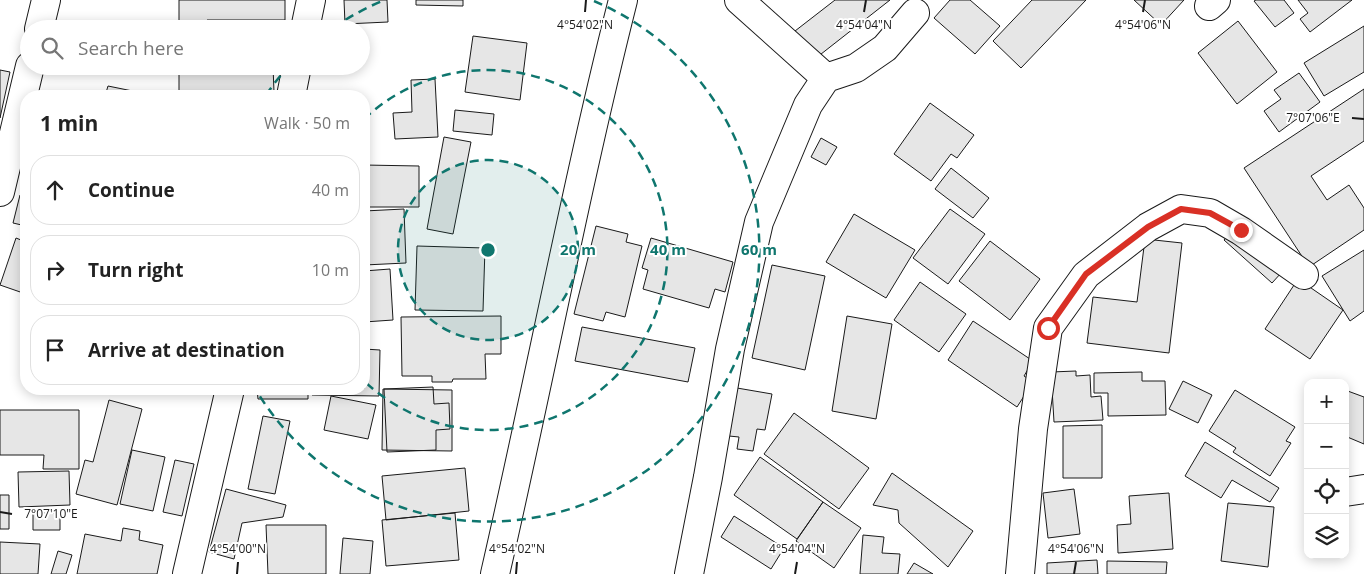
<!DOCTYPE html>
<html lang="en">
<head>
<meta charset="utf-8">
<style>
  body { margin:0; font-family:"Open Sans",sans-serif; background:#f2f2f2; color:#222 }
  .controls { position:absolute; right:15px; bottom:15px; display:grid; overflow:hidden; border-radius:10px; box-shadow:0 2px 12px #0003 }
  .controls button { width:45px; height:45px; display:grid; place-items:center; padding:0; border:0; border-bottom:1px solid #e0e0e0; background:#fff; color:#222; font:25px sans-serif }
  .stop { position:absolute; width:15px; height:15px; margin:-11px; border:4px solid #d93025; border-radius:50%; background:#fff }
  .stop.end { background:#d93025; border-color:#fff; box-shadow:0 1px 5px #0008 }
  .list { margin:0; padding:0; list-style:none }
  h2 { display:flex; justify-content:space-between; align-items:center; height:65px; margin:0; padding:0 20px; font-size:21px }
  h2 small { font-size:16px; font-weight:400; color:#767676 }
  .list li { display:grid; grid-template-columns:32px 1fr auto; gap:15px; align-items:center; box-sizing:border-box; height:70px; margin:0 10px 10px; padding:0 10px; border:1px solid #e0e0e0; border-radius:20px }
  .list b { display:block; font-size:19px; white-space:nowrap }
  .list em { font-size:16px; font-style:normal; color:#767676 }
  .icon { flex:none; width:28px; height:28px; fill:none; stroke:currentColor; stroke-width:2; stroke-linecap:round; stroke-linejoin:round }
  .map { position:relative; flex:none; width:1364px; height:574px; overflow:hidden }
  .search { position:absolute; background:#fff; box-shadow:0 2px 12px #0003; left:20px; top:20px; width:350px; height:55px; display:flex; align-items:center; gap:12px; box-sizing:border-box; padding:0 18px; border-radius:28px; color:#767676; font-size:19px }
  .panel { position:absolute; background:#fff; box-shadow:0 2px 12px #0003; left:20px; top:90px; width:350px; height:305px; border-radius:20px }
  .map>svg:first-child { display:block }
  .building { fill:#e6e6e6; stroke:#1a1a1a }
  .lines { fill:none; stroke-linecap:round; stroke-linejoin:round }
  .street-casing { stroke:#1a1a1a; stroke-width:30 }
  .street { stroke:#fff; stroke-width:28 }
  .route { stroke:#d93025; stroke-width:6 }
  .ticks { fill:none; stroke:#1a1a1a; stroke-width:2 }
  .ring { fill:none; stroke:#0f766e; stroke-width:2.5; stroke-dasharray:9 6 }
  .ticks-label { font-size:12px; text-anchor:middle; fill:#1a1a1a; stroke:#fff; stroke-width:4; stroke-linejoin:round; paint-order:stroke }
  .centre { fill:#0f766e; stroke:#fff; stroke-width:2.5 }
  .ring-label { font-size:15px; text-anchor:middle; font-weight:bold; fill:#0f766e; stroke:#fff; stroke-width:4; stroke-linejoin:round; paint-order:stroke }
</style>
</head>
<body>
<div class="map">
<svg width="1364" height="574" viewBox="0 0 1364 574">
  <rect width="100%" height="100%" fill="#fff"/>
  <path class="building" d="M179,0H285V20H207V29H179Z
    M344,0H387L388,22L345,24Z
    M416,0H463V6L416,5Z
    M835,0H890L816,58L795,31Z
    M950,0H970L1000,26L975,54L934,18Z
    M1032,0H1086L1021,68L993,41Z
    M1134,0H1184L1161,25Z
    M1256,0H1284L1294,13L1275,27L1254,1Z
    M1298,0H1352L1310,32L1300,19L1308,13Z
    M1238,21L1277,72L1237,104L1198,53Z
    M1364,26V72L1324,96L1304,63Z
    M473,36L527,43L520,100L465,92Z
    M179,66H273L274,92H179Z
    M0,70L10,72L0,118Z
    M1299,73L1320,102L1279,132L1264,111L1281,99L1274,90Z
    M435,79L438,137L395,139L393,113L412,112L411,80Z
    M108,86L157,96H105Z
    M1364,89V141L1311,176L1327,200L1349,185L1364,208V230L1309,267L1244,168Z
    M930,103L974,135L957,158L951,154L931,181L894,154Z
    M455,110L494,114L492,135L453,131Z
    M444,137L471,142L453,234L427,229Z
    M821,138L837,147L826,165L811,157Z
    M364,165L419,166V207H364Z
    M951,168L989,198L973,218L935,189Z
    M20,195L26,196V226L13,223Z
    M404,209L406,263L364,265V211Z
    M950,209L985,234L948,284L913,258Z
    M854,214L915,250L886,298L826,262Z
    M1243,218L1291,262L1272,283L1224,240Z
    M596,226L628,234L626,242L642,246L625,317L606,312L603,321L574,314Z
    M16,238L26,242V294L0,285Z
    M651,238L733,262L725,292L715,289L709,308L643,289L648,270L642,268Z
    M1145,239L1182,243L1169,353L1087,343L1093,297L1137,302Z
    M990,241L1040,279L1010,320L959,281Z
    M417,246L485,248L483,311L415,310Z
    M1364,250V311L1350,321L1322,276Z
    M772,265L825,276L805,370L752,358Z
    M390,269L393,320L364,322V271Z
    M1298,279L1343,310L1310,359L1265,329Z
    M920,282L966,314L939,352L894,320Z
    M501,316V354H485L486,379H453L452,382H432V376H402L401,317Z
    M847,316L892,324L876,419L832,411Z
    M973,321L1033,361L1024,376L1033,382L1017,407L948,360Z
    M582,327L695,348L688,382L575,361Z
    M364,349L380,350L379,396L312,395V389H364Z
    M1076,371V376L1090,375L1091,397L1101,396L1103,420L1054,422L1051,372Z
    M1142,372V381H1165L1166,415L1108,416V393H1094V373Z
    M1183,381L1212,395L1198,423L1169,409Z
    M433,387L434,404L449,403L450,429L436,430V450L387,452L384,389Z
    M737,388L772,394L765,430L757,429L753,451L737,449L739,437L729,436Z
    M257,389H308V399H258Z
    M383,389L452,390V451L382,450Z
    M1235,390L1295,427L1286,441L1291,443L1270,476L1233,452L1236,448L1209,431Z
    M1345,390L1364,397V444L1345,436Z
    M331,396L376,405L368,439L324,430Z
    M109,400L142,409L117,505L76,494L85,460L93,462Z
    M0,410H79V469H43L44,455H0Z
    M794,413L869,468L839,509L764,454Z
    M263,416L290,421L275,494L248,489Z
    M1102,425V478H1063V426Z
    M1205,442L1279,488L1270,502L1232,480L1221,498L1185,476Z
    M132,450L165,457L153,511L120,504Z
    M760,457L823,502L797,539L734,495Z
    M175,460L194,464L182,516L163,512Z
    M465,468L469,511L386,520L382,476Z
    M69,471L70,505L19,507L18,472Z
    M892,473L973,531L948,567L899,523L898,510L873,505Z
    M226,489L286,505L283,517L242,523L234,559L209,552Z
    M1074,489L1080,534L1048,538L1043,493Z
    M1169,493L1173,549L1118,553L1117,525L1131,524L1129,496Z
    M0,495H9V529H0Z
    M823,502L861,528L834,568L796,541Z
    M1228,503L1274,507L1268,567L1221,561Z
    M33,513H60V530H33Z
    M455,513L459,560L386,566L382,520Z
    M734,516L784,548L771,569L721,537Z
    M266,525H326V574H268Z
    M123,528L140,531L139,540L163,545L157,574H77L85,534L121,541Z
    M863,535L884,537L882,553L900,554L898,574H860Z
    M343,538L373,541L370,574H340Z
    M0,542L40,544L38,574H0Z
    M58,551L72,555L66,574H51Z
    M1097,560L1098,574H1047V563Z
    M1107,561L1167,562L1166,574H1107Z
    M914,563L933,574H907Z"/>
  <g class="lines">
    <g class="street-casing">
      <path id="street" d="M739,0L826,78
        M1209,6L1216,0
        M39,29L46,0
        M305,29L311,0
        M291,96L297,66
        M0,192L30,66
        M1345,492L1364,489
        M187,574L230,389
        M495,574C539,383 575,190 623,0
        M689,574L708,477L730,349L759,222L808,105L826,78L856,68L885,48L915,13
        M1020,574L1033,429L1048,328L1086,275L1148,227L1181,209L1210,213L1241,231L1304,275"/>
    </g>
    <use href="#street" class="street"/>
  </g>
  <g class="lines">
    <path class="route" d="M1048,328L1086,274L1148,227L1181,209L1210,213L1241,230"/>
  </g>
  <path class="ticks" d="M585,12L586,0M864,12L866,0M1143,12L1145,0M1352,118L1364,119M0,512L12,514M237,574L238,562M516,574L517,562M795,574L797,562M1074,574L1076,562"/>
  <circle cx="488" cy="250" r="90" fill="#0f766e" fill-opacity=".12"/>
  <g class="ring">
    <circle cx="488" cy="250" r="90"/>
    <path d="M364 119A180 180 0 1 1 364 381"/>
    <path d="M266 95A271 271 0 0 1 288 67M333 28A271 271 0 0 1 382 1M594 1A271 271 0 1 1 256 390"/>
  </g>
  <g class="ticks-label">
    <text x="585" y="29">4°54'02"N</text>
    <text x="864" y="29">4°54'04"N</text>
    <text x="1143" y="29">4°54'06"N</text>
    <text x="1313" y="122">7°07'06"E</text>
    <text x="51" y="518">7°07'10"E</text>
    <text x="238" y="553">4°54'00"N</text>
    <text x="517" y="553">4°54'02"N</text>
    <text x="797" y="553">4°54'04"N</text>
    <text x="1076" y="553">4°54'06"N</text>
  </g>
  <circle cx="488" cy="250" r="8" class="centre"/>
  <g class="ring-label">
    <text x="578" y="255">20 m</text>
    <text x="668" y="255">40 m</text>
    <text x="759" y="255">60 m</text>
  </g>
</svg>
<div class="controls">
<button>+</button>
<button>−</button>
<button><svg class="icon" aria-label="locate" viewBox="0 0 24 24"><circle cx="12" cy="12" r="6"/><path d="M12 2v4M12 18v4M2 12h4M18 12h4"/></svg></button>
<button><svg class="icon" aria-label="layers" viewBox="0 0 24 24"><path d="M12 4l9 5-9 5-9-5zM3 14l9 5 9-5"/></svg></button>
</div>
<div class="stop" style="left:1048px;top:328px"></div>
<div class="stop end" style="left:1241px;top:230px"></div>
<div class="search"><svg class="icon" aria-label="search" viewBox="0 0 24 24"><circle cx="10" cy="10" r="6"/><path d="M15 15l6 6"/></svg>Search here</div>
<section class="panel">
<h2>1 min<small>Walk · 50 m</small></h2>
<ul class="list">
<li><svg class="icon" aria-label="ahead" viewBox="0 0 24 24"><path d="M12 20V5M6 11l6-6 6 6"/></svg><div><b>Continue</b></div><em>40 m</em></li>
<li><svg class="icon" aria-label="right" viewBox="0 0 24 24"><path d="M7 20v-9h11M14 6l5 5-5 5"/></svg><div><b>Turn right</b></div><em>10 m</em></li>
<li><svg class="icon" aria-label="arrive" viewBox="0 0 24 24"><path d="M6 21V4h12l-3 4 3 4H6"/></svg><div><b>Arrive at destination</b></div></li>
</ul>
</section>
</div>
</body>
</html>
